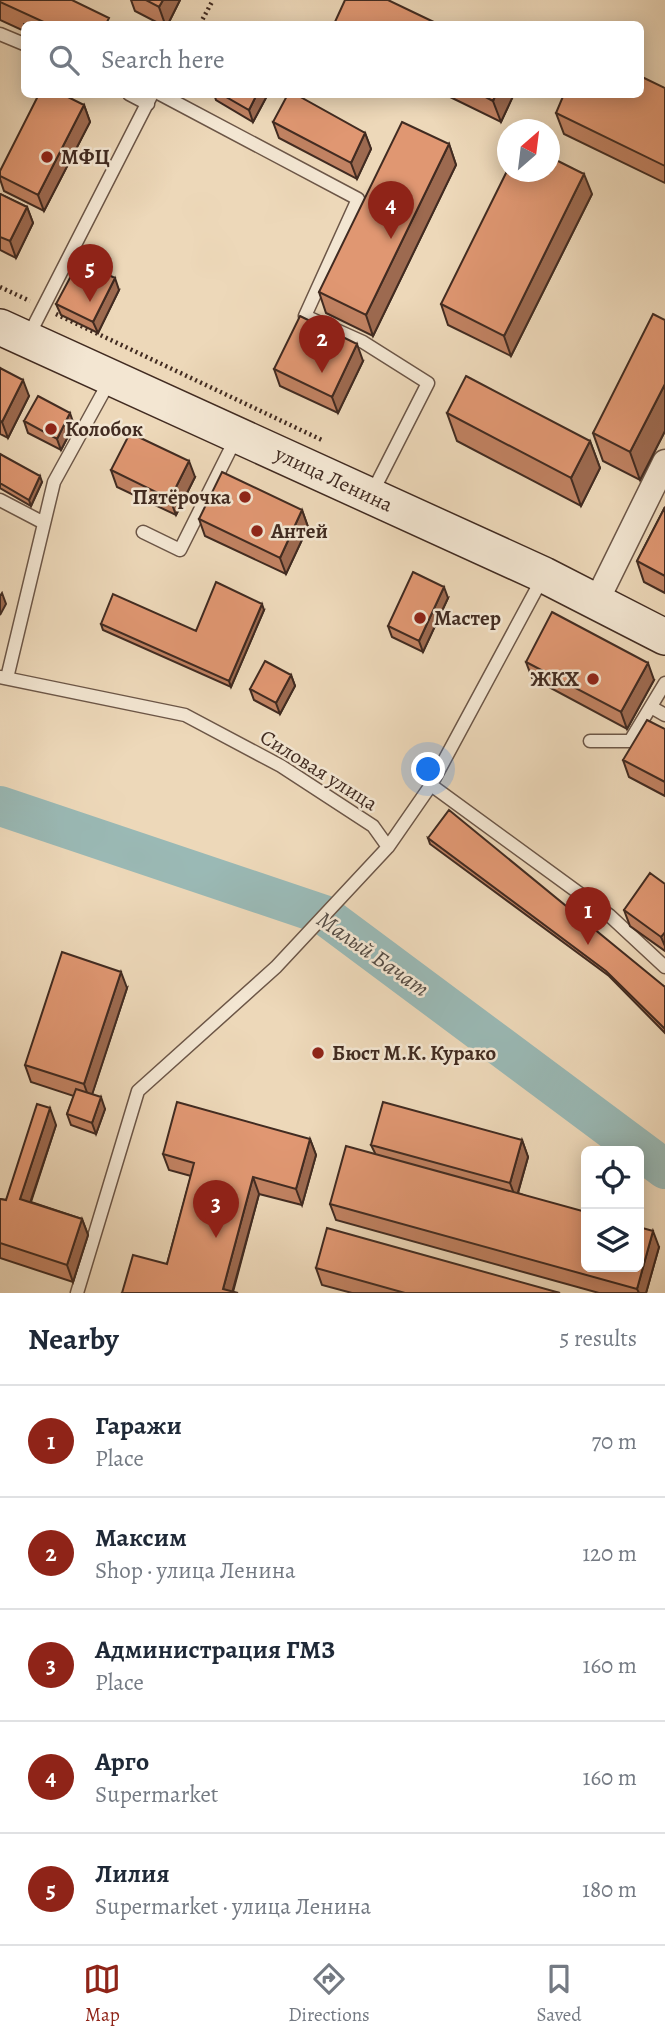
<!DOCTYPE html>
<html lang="en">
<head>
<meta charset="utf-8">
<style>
  body { margin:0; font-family:Alegreya,serif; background:#f2f2f3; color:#1f2937 }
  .controls { position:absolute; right:21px; bottom:21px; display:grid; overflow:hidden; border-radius:10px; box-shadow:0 4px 18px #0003 }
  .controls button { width:63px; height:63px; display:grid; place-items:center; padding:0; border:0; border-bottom:2px solid #e0e1e3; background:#fff; color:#1f2937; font:35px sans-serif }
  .compass { position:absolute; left:497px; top:119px; width:63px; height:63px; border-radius:50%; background:#fff; box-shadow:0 4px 18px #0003; rotate:28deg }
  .you { position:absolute; left:429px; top:770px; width:24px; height:24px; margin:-18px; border:5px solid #fff; border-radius:50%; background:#1a73e8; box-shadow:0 0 0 10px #1a73e833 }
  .badge { display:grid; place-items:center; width:46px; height:46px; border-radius:50%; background:#8f2418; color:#fff; font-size:23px; font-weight:700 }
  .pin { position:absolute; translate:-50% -58px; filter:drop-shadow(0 2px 4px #0008) }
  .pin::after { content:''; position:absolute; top:37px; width:24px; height:21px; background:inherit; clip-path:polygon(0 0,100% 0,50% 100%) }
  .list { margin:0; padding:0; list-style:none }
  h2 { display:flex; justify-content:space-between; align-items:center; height:91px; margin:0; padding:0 28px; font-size:30px }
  h2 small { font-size:23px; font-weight:400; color:#747a83 }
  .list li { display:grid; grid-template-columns:46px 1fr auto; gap:21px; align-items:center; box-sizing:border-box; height:112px; padding:0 28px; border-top:2px solid #e0e1e3 }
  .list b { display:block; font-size:26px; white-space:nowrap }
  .list p { margin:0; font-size:23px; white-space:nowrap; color:#747a83 }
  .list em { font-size:23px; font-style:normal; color:#747a83 }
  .icon { flex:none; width:38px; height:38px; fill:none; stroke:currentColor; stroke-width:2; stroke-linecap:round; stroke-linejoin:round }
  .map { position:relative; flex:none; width:665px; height:1293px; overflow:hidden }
  .search { position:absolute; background:#fff; box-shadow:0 4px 18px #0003; left:21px; right:21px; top:21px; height:77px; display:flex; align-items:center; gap:18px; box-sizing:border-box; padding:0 24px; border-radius:10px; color:#747a83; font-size:26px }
  .sheet { height:651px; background:#fff }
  nav { display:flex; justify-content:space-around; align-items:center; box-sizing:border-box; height:98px; border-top:2px solid #e0e1e3; background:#fff; font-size:19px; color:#747a83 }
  nav a { display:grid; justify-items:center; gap:4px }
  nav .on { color:#8f2418 }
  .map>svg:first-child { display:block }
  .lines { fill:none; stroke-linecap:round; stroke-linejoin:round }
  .river { stroke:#9ab9b5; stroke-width:40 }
  .lane-casing { stroke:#6c5647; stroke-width:15 }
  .street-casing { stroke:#6c5647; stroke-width:27 }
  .secondary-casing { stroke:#412b21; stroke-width:38 }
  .path { stroke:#412b21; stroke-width:4.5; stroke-dasharray:2 3.5; stroke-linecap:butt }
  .lane { stroke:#f3e6d2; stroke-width:12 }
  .street { stroke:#f3e6d2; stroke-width:24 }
  .secondary { stroke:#f3e6d2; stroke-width:35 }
  .wall { fill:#c18262; stroke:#412b21; stroke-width:2 }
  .shaded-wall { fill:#9d6a50; stroke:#412b21; stroke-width:2 }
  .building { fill:#e09772; stroke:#412b21; stroke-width:2 }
  .poi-dot { fill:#8f2418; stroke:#f3e6d2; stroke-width:2.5 }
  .labels { text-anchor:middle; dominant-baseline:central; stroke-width:5; stroke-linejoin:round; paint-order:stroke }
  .poi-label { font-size:21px; font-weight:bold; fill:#412b21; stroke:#f3e6d2; text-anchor:start }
  .street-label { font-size:21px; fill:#412b21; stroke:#f3e6d2 }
  .water-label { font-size:23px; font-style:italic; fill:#574e46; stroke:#f3e6d2 }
</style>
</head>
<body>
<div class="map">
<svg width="665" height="1293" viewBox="0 0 665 1293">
  <rect width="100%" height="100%" fill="#edd8b9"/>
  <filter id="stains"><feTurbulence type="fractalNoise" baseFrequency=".00286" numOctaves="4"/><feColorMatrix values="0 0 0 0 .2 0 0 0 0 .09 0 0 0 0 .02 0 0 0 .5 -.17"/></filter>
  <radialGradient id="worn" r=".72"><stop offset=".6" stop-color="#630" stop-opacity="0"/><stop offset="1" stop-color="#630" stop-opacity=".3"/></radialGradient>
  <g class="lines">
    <path class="river" d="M0,806L324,915L665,1169"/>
    <g class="lane-casing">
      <path id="lane" d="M0,34L24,44
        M129,94L148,104
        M160,94L358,199L305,316L363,342L428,383L371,495
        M28,337L152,94
        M0,500L44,523
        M143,532L180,550L236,438
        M0,677L185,715L281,766L373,826L388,847L431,785L543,577
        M7,678L54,482L110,380
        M651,707L665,715
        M590,741H630L665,683
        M431,785L609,915L665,967
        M77,1293L138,1091L276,967L388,847"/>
    </g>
    <g class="street-casing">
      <path id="street" d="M597,600L665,462"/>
    </g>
    <g class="secondary-casing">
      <path id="secondary" d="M0,327L544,575L665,637"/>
    </g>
    <path class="path" d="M200,24L213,0
      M0,287L30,301
      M56,314L324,441"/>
    <use href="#lane" class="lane"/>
    <use href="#street" class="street"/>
    <use href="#secondary" class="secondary"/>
  </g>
  <path class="wall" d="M0,0L111,24H24V31L0,20Z
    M131,0H180L168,24H160L135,11Z
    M665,88V183L564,134L556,113Z
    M214,94H268L253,122L216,100Z
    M444,94H514L501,122Z
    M84,105L90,122L44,211L4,191L0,179V171Z
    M273,122L365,133L371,149L357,179L279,138Z
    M449,144L456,165L373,336L326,313L319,292Z
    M0,194L27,207L33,223L16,258L0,250Z
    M592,194L511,356L448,325L441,304Z
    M119,290L98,333L61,315L56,304Z
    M665,320V431L640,480L603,461L593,433Z
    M363,361L338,413L280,386L274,369Z
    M0,368L29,396L8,438L0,434Z
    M447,413L590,441L600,468L581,506L457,441Z
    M24,421L74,425L61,450L28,433Z
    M0,454L42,482L31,506L0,488Z
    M111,470L195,477L176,515L117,487Z
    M665,507V593L644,582L637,561Z
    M302,510L308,527L286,574L205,536L199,519Z
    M448,598L423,652L392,637L388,626Z
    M264,610L231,687L103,630L101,624L196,631Z
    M526,662L654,680L627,729L532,678Z
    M291,675L295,686L280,714L254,700L250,689Z
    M665,729V796L629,777L623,760Z
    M428,838L665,987V1033L609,976L430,844Z
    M665,884V951L630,926L624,910Z
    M127,988L92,1094L105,1109L96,1134L71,1125L67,1114L74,1096L31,1082L25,1065Z
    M56,1125L31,1202L82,1219L88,1235L73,1282L0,1258V1199L6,1200Z
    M310,1139L316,1155L302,1205L259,1194L233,1292L122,1293L167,1264L191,1176L169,1170L163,1154Z
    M522,1140L528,1157L518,1193L659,1247L646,1293H599L336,1220L330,1204L375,1153L371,1145Z
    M316,1268L560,1293H352L322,1285Z"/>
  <path class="shaded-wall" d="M163,0H180L168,24H165L159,7Z
    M257,94H268L253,122L249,110Z
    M496,94H514L501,122L493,101Z
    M84,105L90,122L44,211L38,195Z
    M365,133L371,149L357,179L351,163Z
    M449,144L456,165L373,336L366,315Z
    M584,174L592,194L511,356L504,336Z
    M27,207L33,223L16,258L10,241Z
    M115,278L119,290L98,333L93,322Z
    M357,344L363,361L338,413L332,397Z
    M23,380L29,396L8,438L2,422Z
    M665,384V431L640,480L630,452Z
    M70,413L74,425L61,450L57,439Z
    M590,441L600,468L581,506L571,478Z
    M189,461L195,477L176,515L170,499Z
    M40,476L42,482L31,506L29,500Z
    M302,510L308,527L286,574L280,558Z
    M444,587L448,598L423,652L419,641Z
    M2,593L6,604L0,615V596Z
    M262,604L264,610L231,687L229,681Z
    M648,663L654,680L627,729L621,712Z
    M291,675L295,686L280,714L276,703Z
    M665,932V946L661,937Z
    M121,972L127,988L90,1101L84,1084Z
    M101,1097L105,1109L96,1134L92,1123Z
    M50,1108L56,1125L26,1215L20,1199Z
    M310,1139L316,1155L302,1205L296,1189Z
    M522,1140L528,1157L516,1199L510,1183Z
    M253,1177L259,1194L232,1293L223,1289Z
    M82,1219L88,1235L73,1282L67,1265Z
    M653,1231L659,1247L646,1293H639L637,1289Z"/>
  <path class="building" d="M0,0H72L109,18L106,24H48L0,2Z
    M146,0H163L159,7Z
    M345,0H388L438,24H334Z
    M640,76L665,88V166L556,113L564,94H640Z
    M39,94H62L84,105L38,195L0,176V171Z
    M221,94H257L249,110Z
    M288,94H295L365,133L351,163L273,122Z
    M480,94H496L493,101Z
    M402,122L449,144L366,315L319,292Z
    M550,157L584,174L504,336L441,304L508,169V172H550Z
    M0,194L27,207L10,241L0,237Z
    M79,261L115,278L93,322L56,304Z
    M653,314L665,320V384L630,452L593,433Z
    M300,316L357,344L332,397L274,369Z
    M0,368L23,380L2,422L0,421Z
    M466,376L590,441L571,478L447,413Z
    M38,396L70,413L57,439L24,421Z
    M130,433L189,461L170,499L111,470Z
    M0,454L40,476L29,500L0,483Z
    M222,472L302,510L280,558L199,519Z
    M665,507V576L637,561Z
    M413,572L444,587L419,641L388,626Z
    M216,582L262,604L229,681L101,624L113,594L196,631Z
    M552,612L648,663L621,712L526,662Z
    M265,661L291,675L276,703L250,689Z
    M647,720L665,729V782L623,760Z
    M449,810L665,987V1029L606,971L428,838Z
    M650,873L665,884V932L661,937L624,910Z
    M62,952L121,972L84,1084L25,1065Z
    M76,1089L101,1097L92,1123L67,1114Z
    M177,1102L310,1139L296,1189L253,1177L223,1289L238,1293H122L133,1255L167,1264L194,1163L163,1154Z
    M383,1102L522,1140L510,1183L371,1145Z
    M37,1104L50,1108L20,1199L82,1219L67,1265L0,1243V1199L6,1200Z
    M346,1146L586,1212V1267H639V1227L653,1231L637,1289L330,1204Z
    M327,1228L560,1293H405L316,1268Z"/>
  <g class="poi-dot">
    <circle cx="47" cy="157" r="7"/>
    <circle cx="51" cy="429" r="7"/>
    <circle cx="245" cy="497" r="7"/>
    <circle cx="257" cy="531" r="7"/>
    <circle cx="420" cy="618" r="7"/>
    <circle cx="593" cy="679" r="7"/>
    <circle cx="318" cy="1053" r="7"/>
  </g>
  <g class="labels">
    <g class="poi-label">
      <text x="61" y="157">МФЦ</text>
      <text x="65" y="429">Колобок</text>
      <text x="231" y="497" text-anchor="end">Пятёрочка</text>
      <text x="271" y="531">Антей</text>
      <text x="434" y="618">Мастер</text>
      <text x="579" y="679" text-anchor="end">ЖКХ</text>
      <text x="332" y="1053">Бюст М.К. Курако</text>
    </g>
    <g class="street-label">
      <text transform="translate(334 479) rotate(25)">улица Ленина</text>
      <text transform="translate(319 770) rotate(32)">Силовая улица</text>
    </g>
    <g class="water-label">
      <text transform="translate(373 954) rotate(35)">Малый Бачат</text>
    </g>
  </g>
  <rect width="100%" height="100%" filter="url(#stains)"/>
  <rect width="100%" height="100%" fill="url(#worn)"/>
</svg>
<div class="controls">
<button><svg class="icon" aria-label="locate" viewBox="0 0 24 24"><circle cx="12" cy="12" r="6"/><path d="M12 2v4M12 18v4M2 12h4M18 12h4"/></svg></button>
<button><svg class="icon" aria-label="layers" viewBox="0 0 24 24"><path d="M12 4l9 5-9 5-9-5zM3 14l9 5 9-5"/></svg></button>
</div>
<svg class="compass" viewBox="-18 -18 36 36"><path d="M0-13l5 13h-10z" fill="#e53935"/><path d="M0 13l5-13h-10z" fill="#747a83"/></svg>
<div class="you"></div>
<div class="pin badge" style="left:588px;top:945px">1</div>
<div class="pin badge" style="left:322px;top:373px">2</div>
<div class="pin badge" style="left:216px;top:1238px">3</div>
<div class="pin badge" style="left:391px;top:239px">4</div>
<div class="pin badge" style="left:90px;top:302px">5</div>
<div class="search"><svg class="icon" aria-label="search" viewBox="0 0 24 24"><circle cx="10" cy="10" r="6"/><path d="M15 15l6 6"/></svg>Search here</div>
</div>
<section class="sheet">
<h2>Nearby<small>5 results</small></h2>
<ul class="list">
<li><span class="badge">1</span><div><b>Гаражи</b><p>Place</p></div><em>70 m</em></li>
<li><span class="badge">2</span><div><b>Максим</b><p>Shop · улица Ленина</p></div><em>120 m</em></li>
<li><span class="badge">3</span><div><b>Администрация ГМЗ</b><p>Place</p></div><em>160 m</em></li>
<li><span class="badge">4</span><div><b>Арго</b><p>Supermarket</p></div><em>160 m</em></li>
<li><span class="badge">5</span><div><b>Лилия</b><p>Supermarket · улица Ленина</p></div><em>180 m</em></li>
</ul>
</section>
<nav>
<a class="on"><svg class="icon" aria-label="map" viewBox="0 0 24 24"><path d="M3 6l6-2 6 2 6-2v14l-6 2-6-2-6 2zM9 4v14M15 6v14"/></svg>Map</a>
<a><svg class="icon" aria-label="directions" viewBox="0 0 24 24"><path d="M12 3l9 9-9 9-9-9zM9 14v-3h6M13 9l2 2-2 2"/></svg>Directions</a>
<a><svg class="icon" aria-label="saved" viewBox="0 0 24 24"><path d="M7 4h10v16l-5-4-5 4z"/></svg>Saved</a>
</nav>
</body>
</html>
